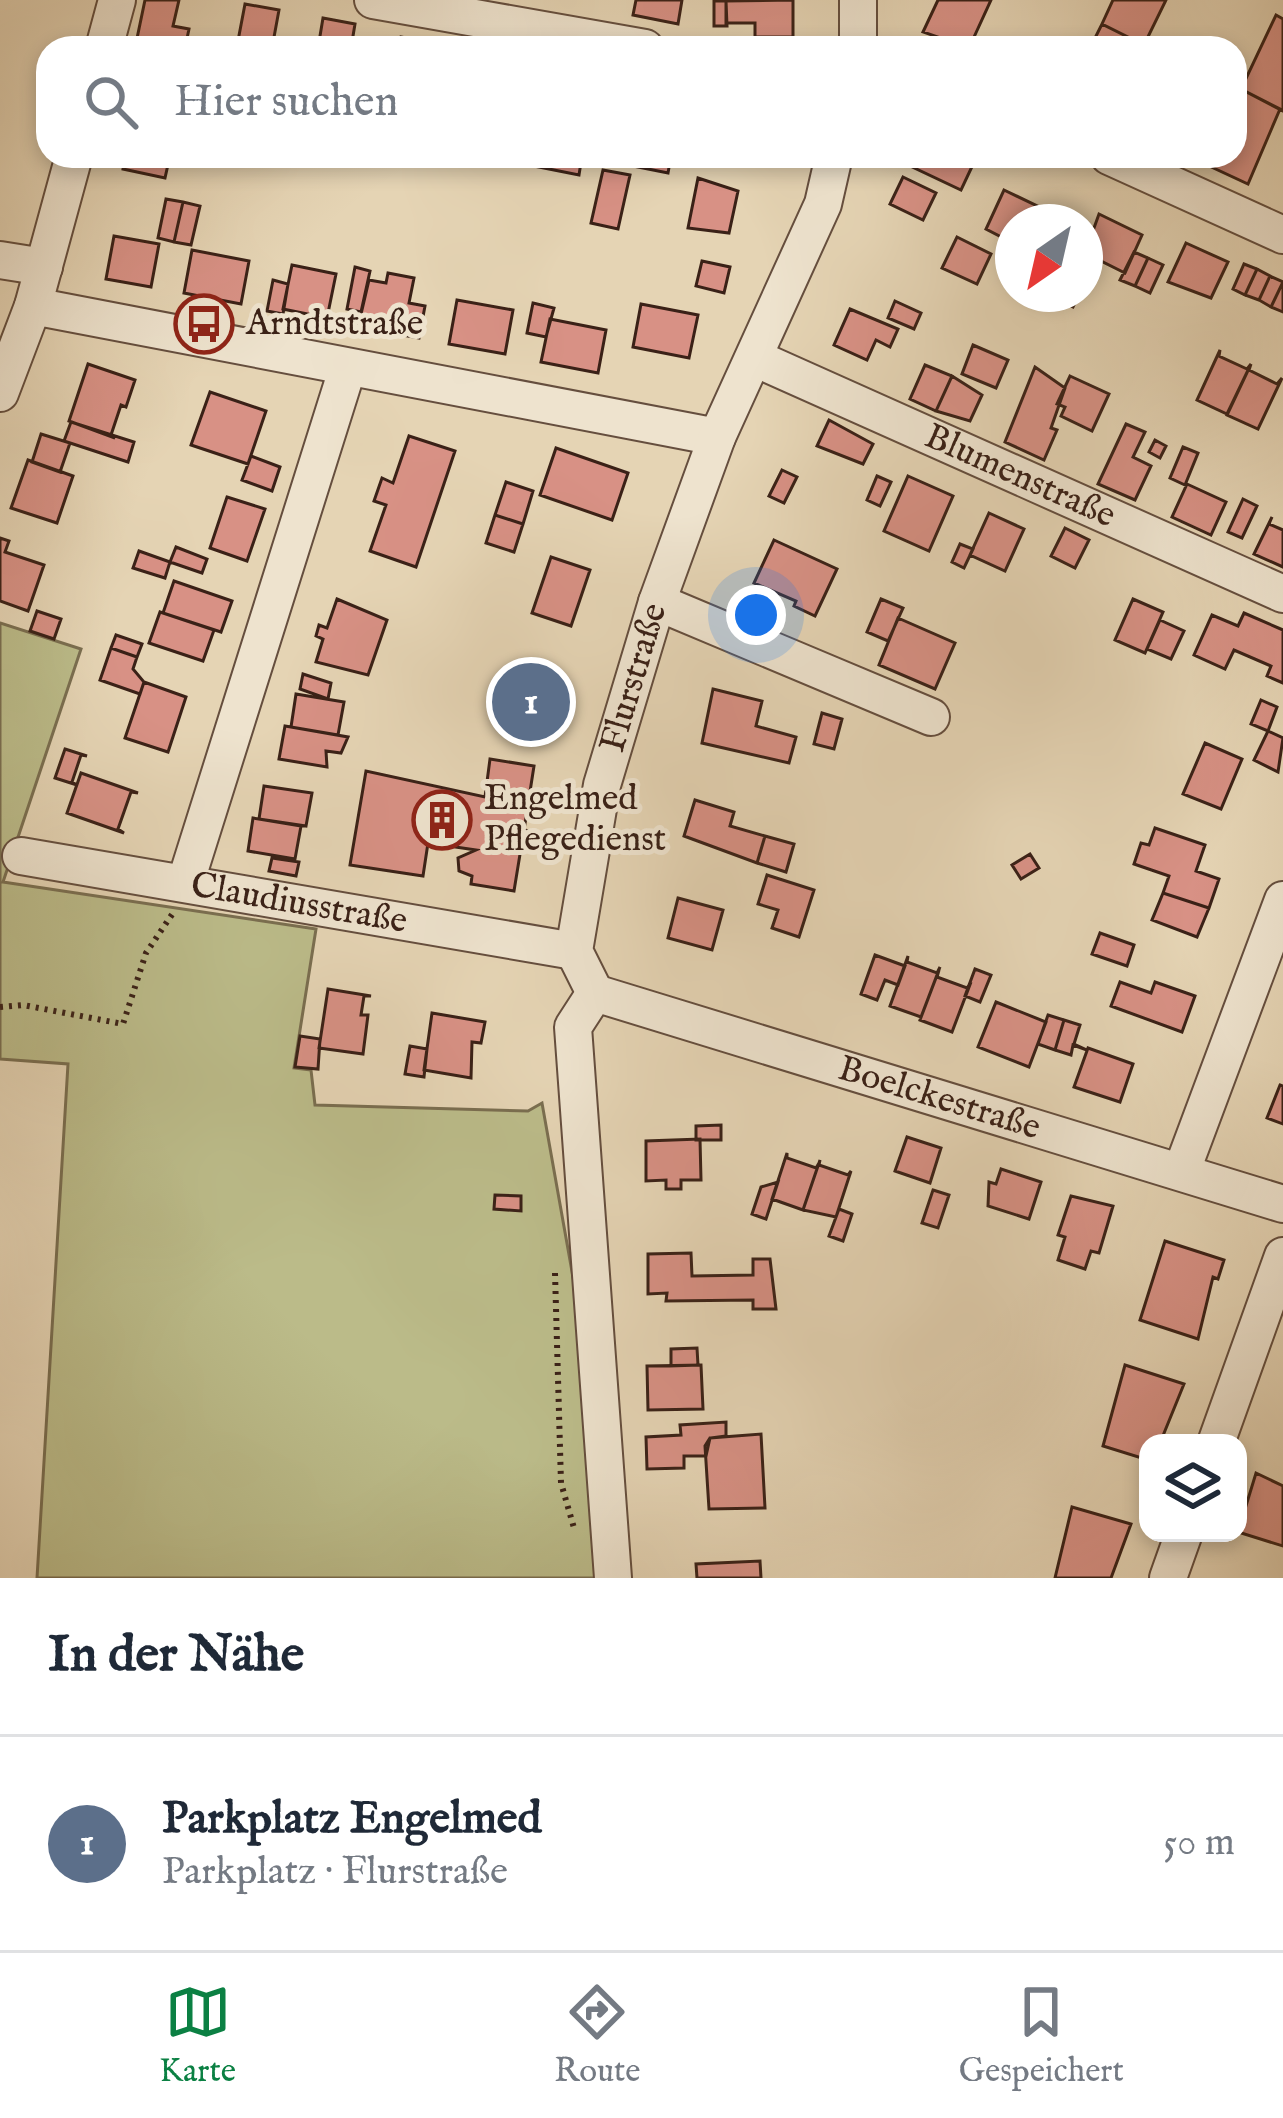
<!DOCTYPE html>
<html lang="de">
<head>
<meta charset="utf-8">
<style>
  body { margin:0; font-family:"IM FELL English",serif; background:#f2f2f3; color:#1f2937 }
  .controls { position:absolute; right:36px; bottom:36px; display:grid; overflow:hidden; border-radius:24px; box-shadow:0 6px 18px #0003 }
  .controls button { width:108px; height:108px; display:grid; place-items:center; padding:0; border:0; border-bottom:3px solid #e0e1e3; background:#fff; color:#1f2937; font:60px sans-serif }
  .compass { position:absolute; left:995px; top:204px; width:108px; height:108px; border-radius:50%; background:#fff; box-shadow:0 6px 18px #0003; rotate:214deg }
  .you { position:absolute; left:756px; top:615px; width:42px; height:42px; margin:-30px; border:9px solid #fff; border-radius:50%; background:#1a73e8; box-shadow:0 0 0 18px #1a73e833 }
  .badge { display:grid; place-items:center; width:78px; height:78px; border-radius:50%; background:#0b8043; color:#fff; font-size:39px; font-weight:700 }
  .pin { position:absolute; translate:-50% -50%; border:6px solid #fff; box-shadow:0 3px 12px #0006 }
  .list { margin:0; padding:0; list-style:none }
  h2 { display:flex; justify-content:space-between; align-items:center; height:156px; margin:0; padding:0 48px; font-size:51px }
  h2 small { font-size:39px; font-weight:400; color:#747a83 }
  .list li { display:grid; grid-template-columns:78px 1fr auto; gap:36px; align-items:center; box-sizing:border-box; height:216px; padding:0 48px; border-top:3px solid #e0e1e3 }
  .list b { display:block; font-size:45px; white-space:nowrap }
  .list p { margin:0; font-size:39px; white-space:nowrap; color:#747a83 }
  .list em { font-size:39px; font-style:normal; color:#747a83 }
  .icon { flex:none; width:66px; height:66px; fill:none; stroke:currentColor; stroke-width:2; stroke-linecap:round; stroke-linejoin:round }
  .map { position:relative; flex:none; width:1283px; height:1578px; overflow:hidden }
  .search { position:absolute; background:#fff; box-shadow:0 6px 18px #0003; left:36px; right:36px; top:36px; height:132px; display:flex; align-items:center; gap:30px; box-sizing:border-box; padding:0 42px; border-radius:36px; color:#747a83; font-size:45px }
  .sheet { height:372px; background:#fff }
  nav { display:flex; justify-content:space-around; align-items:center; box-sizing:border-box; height:168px; border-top:3px solid #e0e1e3; background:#fff; font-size:33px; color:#747a83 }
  nav a { display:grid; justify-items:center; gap:6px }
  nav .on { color:#0b8043 }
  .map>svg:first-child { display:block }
  .green { fill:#bbbb89; stroke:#7a6e50; stroke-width:3 }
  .building { fill:#d89185; stroke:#3a2117; stroke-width:3 }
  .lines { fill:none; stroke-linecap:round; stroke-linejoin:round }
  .minor-casing { stroke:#654e3e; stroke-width:40 }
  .path { stroke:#3a2117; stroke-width:6; stroke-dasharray:3 6; stroke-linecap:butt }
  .minor { stroke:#eee3ce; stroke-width:36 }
  .labels { text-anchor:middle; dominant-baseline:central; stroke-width:10; stroke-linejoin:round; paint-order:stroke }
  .poi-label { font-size:36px; fill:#3a2117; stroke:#eee3ce; text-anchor:start }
  .street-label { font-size:36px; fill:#3a2117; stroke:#eee3ce }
</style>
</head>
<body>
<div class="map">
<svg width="1283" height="1578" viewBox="0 0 1283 1578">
  <rect width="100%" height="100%" fill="#e5d4b4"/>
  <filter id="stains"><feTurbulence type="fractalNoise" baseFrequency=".00167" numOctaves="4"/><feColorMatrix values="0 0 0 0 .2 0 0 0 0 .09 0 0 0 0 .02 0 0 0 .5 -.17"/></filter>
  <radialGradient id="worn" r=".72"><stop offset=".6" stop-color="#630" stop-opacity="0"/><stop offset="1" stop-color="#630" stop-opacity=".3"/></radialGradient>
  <path class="green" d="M0,623L81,649L3,882L316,929L294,1068L311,1070L315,1105L528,1111L542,1103L576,1294L600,1578H37L68,1064L0,1059Z"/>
  <path class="building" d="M145,0H179L173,26L189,29L185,48H135Z
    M636,0H682L678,24L633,15Z
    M793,0V37H755V23H726V1Z
    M938,0H991L969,48L923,32Z
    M1113,0H1166L1144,45L1102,24Z
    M714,1H726L727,26H714Z
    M245,4L279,10L272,48L237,46Z
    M1276,15L1283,19V111L1241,89Z
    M323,18L355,24L351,48H318Z
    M1102,24L1144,45L1090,48Z
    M401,37L439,44L438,48H399Z
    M1241,89L1280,109L1248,184L1205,164L1208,156H1235V101Z
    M125,156L169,160L165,178L123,169Z
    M536,156H582L579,175L534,166Z
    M629,156H671L668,173L628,165Z
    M909,156H977L961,190L906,164Z
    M603,170L630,175L618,229L591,223Z
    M903,177L936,193L923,220L890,204Z
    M698,178L738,191L729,233L688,228Z
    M1004,190L1054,214L1051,222H1013V243L986,229Z
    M166,199L183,202L174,242L158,238Z
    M183,202L200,206L191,245L174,242Z
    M1099,214L1142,235L1125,273L1085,253Z
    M114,236L159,244L151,287L106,279Z
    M957,237L991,254L977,284L942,268Z
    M1186,243L1228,262L1211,298L1168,282Z
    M192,250L249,261L241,304L184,293Z
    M1134,252L1148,258L1135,286L1120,280Z
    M1148,258L1163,265L1150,293L1135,286Z
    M702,261L730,267L724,293L696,286Z
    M1244,264L1257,269L1245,295L1233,289Z
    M292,265L336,274L327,318L283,309Z
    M355,267L370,271L361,312L347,309Z
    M1257,269L1270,276L1259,300L1245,295Z
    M388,273L414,278L409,303L425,306L419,338L358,327L369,280L386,283Z
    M1270,276L1283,282L1271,307L1259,300Z
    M273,280L288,284L283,314L267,311Z
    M1283,282V312L1271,307Z
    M1047,294H1079L1073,307Z
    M457,300L513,310L505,354L449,344Z
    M895,301L921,313L914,329L888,318Z
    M533,303L554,308L546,337L527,333Z
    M641,304L698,315L689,358L633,347Z
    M850,309L898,329L890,347L876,340L867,360L834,345Z
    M550,319L606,330L598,373L541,362Z
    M973,345L1008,360L996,388L962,374Z
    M1220,350L1219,356L1247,369L1251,364L1227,414L1197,400Z
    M88,364L135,380L126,407L121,405L111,435L115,438L69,421Z
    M1251,364L1249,370L1277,384L1282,378L1258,429L1227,415Z
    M925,365L952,376L936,411L910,399Z
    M1035,367L1065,388L1051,428L1057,430L1044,460L1005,442Z
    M952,376L982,395L970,421L936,411Z
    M1070,376L1109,394L1092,431L1061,416L1065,407L1057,404Z
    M210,392L266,411L248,464L191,445Z
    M829,420L873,444L863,464L817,446Z
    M71,422L134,442L128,462L64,441Z
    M1126,424L1145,432L1133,457L1151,466L1135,500L1098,484Z
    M41,434L70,443L60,472L32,462Z
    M409,436L455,451L416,567L370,551L386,505L374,501L382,478L393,483Z
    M1155,440L1166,446L1160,458L1149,452Z
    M1183,447L1198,453L1185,485L1170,478Z
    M556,448L628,473L612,520L540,495Z
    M251,456L280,467L272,491L242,480Z
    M28,460L73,476L57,523L11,508Z
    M782,470L797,477L784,503L769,496Z
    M877,476L891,482L880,506L867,500Z
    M908,476L953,496L929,551L884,531Z
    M506,482L533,491L523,524L495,515Z
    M1187,484L1226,502L1211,535L1172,517Z
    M227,497L265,509L247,561L210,548Z
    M1243,499L1257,506L1242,538L1228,532Z
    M989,513L1024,529L1005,571L970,555Z
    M495,515L523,524L514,552L486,543Z
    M1272,517L1269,524L1283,530V567L1254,554Z
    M1065,528L1089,540L1075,568L1051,556Z
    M0,538L9,541L5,552L44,565L28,611L0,601Z
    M774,540L837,569L815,616L794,606L796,601L754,583Z
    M960,544L973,549L964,568L952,562Z
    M176,547L207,559L202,573L170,562Z
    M139,551L170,562L165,578L133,568Z
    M551,557L590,570L571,626L532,613Z
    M174,581L232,601L221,632L163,613Z
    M337,599L387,620L368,675L316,662L323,639L316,636L319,625L327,628Z
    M881,599L903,608L888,641L867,632Z
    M1133,599L1163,612L1145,653L1115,640Z
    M37,611L61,619L54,639L30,631Z
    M160,612L214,630L203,661L149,643Z
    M1244,613L1283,630V683L1267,676L1271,666L1234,650L1225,669L1194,655L1212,615L1238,626Z
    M898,618L955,643L935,689L879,665Z
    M1160,620L1184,631L1171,659L1147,649Z
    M116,635L142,644L137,657L111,648Z
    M111,648L137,657L133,669L144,682L140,694L100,680Z
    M303,674L331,683L328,699L300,689Z
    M144,682L186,697L168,752L125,738Z
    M713,689L762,701L756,726L796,737L789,763L702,743Z
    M296,694L344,702L338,735L291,727Z
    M1261,700L1277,707L1268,731L1251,724Z
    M822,713L842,719L834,749L814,744Z
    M285,726L291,727L348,737L341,753L326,751L327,767L279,759Z
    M1268,731L1283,738L1278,772L1254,760Z
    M1205,743L1242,759L1221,809L1183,794Z
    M65,749L87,756L81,755L72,782L77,785L55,778Z
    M490,759L534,766L524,830L538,832L536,845L522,842L514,891L471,884L472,876L459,871L458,858L476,850L428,843L423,876L350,865L366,771L485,797Z
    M81,773L138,793L131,792L118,829L124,833L67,813Z
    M264,786L312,793L306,826L259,819Z
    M695,800L734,812L730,826L765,836L757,863L684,836Z
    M253,818L301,826L295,859L248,851Z
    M1155,828L1205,845L1196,871L1219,879L1209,908L1163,893L1169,876L1134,864L1141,843L1149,845Z
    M765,836L794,844L786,872L757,863Z
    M1030,854L1039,868L1021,879L1012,865Z
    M272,858L299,862L296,876L269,871Z
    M767,875L814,890L799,937L772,928L778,910L758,904Z
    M1163,893L1209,908L1197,937L1152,920Z
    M678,898L723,910L712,950L668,938Z
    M1100,933L1134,945L1127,966L1092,954Z
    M875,955L905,966L898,985L885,980L877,1000L861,994Z
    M908,956L907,962L937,973L940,967L921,1017L890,1006Z
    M975,969L991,975L980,1002L965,996Z
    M939,970L937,977L967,988L971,982L952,1032L920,1020Z
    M1120,982L1151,993L1155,982L1195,996L1182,1032L1111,1006Z
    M328,989L371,996H364L361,1015H368L363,1054L319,1048Z
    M996,1002L1046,1022L1029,1067L978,1047Z
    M432,1013L485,1022L481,1043L472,1042L471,1078L424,1070Z
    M1048,1015L1064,1020L1055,1050L1038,1044Z
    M1064,1020L1080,1025L1074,1044L1087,1050L1073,1045L1071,1055L1055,1050Z
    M300,1036L320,1039L318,1069L295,1067Z
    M410,1046L427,1049L424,1077L405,1074Z
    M1088,1048L1133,1064L1120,1102L1074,1087Z
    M1280,1085L1283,1086V1124L1267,1118Z
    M721,1125V1140H696V1126Z
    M907,1137L941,1148L930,1183L895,1171Z
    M700,1139L701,1180H681V1189H666V1180L646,1181V1141Z
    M787,1153V1158L816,1168L819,1163L803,1210L772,1199Z
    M820,1160L819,1165L848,1175L851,1171L836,1217L803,1210Z
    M1001,1169L1041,1182L1029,1219L988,1206L989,1182L996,1184Z
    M778,1182L766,1219L752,1214L761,1187Z
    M933,1190L949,1195L938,1228L922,1223Z
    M495,1195L521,1196V1211L494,1209Z
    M1071,1196L1113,1206L1099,1253L1091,1251L1085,1269L1058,1260L1065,1237L1058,1235Z
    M839,1209L852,1214L843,1241L829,1236Z
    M1165,1241L1224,1260L1218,1279L1213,1277L1198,1339L1140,1320Z
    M691,1253L692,1276L753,1275V1259H770L776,1309H753V1300L666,1301L667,1293L648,1294V1254Z
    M697,1348L698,1365L671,1366V1349Z
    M701,1365L703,1409L648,1410L647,1366Z
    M1125,1365L1184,1384L1160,1443H1148V1460L1103,1446Z
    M726,1422V1436L710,1438L706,1456H684V1468L647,1469L646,1437L681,1435L680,1425Z
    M761,1434L765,1508L709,1509L705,1446L710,1438Z
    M1256,1473L1283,1486V1546L1238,1532Z
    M1072,1507L1131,1524L1111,1578H1055Z
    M760,1561L761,1578H697L696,1564Z"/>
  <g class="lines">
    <g class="minor-casing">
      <g id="minor">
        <path d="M373,0L645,48"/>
        <path d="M858,0V48"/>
        <path d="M104,48L117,0"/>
        <path d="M1109,156L1283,235"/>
        <path d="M0,260L44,267"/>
        <path d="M33,306L717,437"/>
        <path id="s1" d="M757,359L1283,594"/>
        <path d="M0,393L33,306L74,156"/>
        <path d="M657,602L931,717"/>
        <path id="s2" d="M21,856L574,951"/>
        <path d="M186,881L347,370"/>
        <path id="s3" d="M595,993L574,951L602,785L657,602L717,437L823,204L834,156"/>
        <path id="s4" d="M595,993L1283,1204"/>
        <path d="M595,993L573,1027L613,1578"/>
        <path d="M1182,1170L1283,900"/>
        <path d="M1216,1443L1283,1256"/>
        <path d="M1168,1578L1184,1533"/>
      </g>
    </g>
    <path class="path" d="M0,1007L23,1005L123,1024L146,953L173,913
      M555,1273L561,1483L574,1528"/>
    <use href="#minor" class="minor"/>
  </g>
  <defs>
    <g id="bus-ring" transform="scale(3)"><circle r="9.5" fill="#eee3ce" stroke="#8f2418" stroke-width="1.5"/><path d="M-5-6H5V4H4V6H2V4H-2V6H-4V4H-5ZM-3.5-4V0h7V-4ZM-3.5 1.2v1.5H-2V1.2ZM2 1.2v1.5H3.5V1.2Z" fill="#8f2418"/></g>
    <g id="building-ring" transform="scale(3)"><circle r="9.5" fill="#eee3ce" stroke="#8f2418" stroke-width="1.5"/><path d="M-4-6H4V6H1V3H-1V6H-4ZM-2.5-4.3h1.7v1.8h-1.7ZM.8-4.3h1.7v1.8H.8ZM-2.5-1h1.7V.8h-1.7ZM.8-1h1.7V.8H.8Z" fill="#8f2418"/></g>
  </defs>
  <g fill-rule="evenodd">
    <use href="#bus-ring" x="204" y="324"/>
    <use href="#building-ring" x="442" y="820"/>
  </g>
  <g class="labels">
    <g class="poi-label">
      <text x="246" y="324">Arndtstraße</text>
      <text x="484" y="799">Engelmed<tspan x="484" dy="41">Pflegedienst</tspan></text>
    </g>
    <g class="street-label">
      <text stroke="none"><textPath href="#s1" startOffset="288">Blumenstraße</textPath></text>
      <text stroke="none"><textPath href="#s3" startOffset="327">Flurstraße</textPath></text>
      <text stroke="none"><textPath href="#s2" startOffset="282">Claudiusstraße</textPath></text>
      <text stroke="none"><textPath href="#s4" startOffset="360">Boelckestraße</textPath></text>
    </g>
  </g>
  <rect width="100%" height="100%" filter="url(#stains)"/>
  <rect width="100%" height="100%" fill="url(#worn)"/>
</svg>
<div class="controls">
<button><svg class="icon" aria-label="layers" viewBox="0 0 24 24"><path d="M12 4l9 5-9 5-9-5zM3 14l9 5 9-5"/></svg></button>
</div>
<svg class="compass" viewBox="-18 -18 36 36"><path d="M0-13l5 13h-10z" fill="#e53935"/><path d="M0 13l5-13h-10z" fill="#747a83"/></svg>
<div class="you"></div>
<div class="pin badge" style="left:531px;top:702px;background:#5c6f8a">1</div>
<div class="search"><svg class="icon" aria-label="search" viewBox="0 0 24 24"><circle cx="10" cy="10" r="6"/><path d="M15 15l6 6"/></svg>Hier suchen</div>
</div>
<section class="sheet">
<h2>In der Nähe<small></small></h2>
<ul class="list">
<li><span class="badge" style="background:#5c6f8a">1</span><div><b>Parkplatz Engelmed</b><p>Parkplatz · Flurstraße</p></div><em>50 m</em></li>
</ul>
</section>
<nav>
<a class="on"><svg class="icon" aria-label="map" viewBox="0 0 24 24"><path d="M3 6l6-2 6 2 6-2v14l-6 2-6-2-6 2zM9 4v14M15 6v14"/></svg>Karte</a>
<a><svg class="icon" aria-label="directions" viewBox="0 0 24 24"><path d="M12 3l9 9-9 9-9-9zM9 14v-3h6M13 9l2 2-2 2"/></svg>Route</a>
<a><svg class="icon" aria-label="saved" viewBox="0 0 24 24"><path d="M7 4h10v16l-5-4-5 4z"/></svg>Gespeichert</a>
</nav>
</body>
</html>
